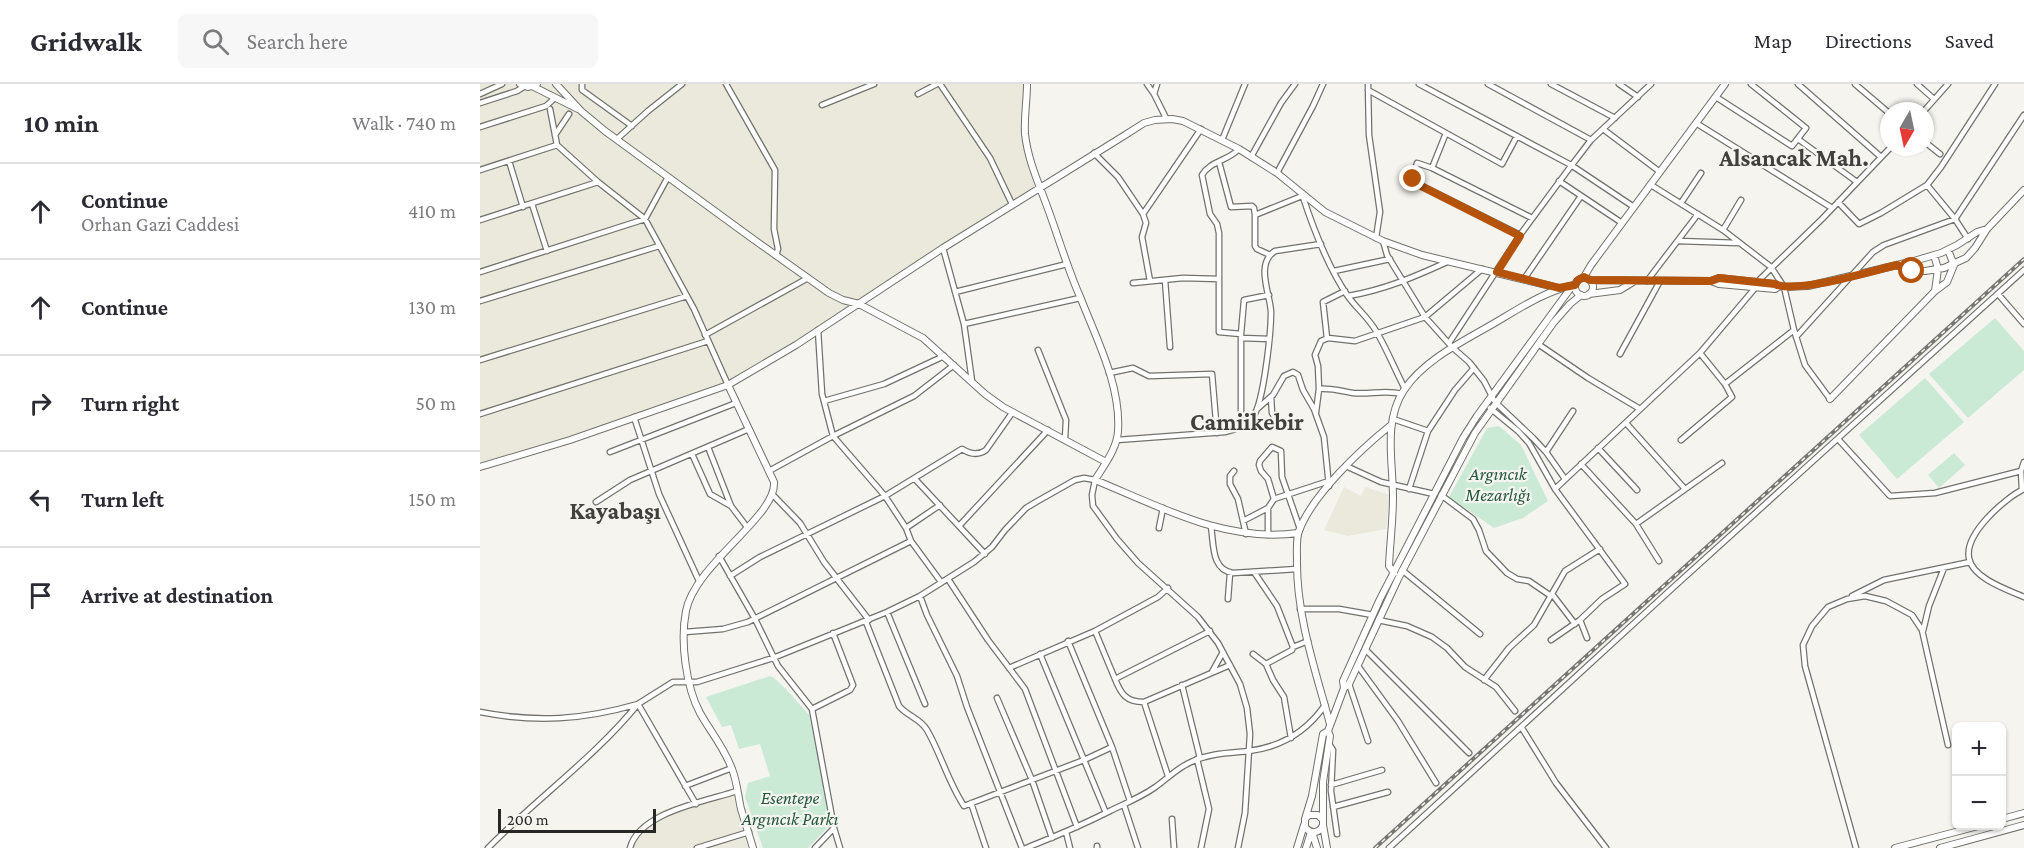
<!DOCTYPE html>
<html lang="en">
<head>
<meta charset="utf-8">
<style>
  body { margin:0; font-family:"Crimson Pro",serif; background:#f7f7f7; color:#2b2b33 }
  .controls { position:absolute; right:18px; bottom:18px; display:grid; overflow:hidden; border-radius:9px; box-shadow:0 2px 4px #0004 }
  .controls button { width:54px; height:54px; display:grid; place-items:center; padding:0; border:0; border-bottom:2px solid #e1e1e2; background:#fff; color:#2b2b33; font:30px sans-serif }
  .compass { position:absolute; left:1400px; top:18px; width:54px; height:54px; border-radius:50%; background:#fff; box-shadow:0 2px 4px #0004; rotate:189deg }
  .scale { position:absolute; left:18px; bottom:15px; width:158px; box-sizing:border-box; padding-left:6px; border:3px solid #272725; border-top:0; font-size:16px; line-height:21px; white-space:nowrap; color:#272725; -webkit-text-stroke:4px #f5f4ef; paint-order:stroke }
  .stop { position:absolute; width:18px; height:18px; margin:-14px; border:4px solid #b45309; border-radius:50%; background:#fff }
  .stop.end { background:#b45309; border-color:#fff; box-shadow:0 2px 6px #0008 }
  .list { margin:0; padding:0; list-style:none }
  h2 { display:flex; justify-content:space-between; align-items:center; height:78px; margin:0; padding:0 24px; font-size:26px }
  h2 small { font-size:20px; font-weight:400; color:#7c7c81 }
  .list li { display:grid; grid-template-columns:39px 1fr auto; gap:18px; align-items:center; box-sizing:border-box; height:96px; padding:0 24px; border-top:2px solid #e1e1e2 }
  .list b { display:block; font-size:22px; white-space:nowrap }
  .list p { margin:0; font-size:20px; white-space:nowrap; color:#7c7c81 }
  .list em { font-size:20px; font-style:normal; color:#7c7c81 }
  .icon { flex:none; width:33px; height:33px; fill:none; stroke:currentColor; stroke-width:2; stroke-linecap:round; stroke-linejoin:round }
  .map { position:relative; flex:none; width:1544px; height:764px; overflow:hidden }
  header { display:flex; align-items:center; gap:36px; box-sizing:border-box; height:84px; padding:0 30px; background:#fff; border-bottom:2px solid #e1e1e2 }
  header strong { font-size:28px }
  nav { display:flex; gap:33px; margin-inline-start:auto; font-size:21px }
  .search { width:420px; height:54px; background:#f7f7f7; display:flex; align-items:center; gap:15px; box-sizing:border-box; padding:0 21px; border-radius:9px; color:#7c7c81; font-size:22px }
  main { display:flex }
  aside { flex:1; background:#fff }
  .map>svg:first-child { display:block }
  .built { fill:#ebe9dc }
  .green { fill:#caead6 }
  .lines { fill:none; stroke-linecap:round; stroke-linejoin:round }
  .street-casing { stroke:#72726d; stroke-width:7 }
  .secondary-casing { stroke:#72726d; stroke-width:8 }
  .street { stroke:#fff; stroke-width:4.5 }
  .secondary { stroke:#fff; stroke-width:6 }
  .rail-casing { stroke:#767672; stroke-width:4 }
  .rail { stroke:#f5f4ef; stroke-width:1.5; stroke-dasharray:4.5; stroke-linecap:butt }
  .route { stroke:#b45309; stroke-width:8 }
  .labels { text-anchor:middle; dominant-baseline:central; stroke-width:4.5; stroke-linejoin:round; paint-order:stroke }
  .park-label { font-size:18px; font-style:italic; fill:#23583d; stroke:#f5f4ef }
  .district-label { font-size:24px; font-weight:bold; fill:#41403c; stroke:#f5f4ef }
</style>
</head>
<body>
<header>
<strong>Gridwalk</strong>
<div class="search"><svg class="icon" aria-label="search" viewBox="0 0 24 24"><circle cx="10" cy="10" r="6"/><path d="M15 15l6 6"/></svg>Search here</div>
<nav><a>Map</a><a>Directions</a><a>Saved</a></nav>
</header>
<main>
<aside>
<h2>10 min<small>Walk · 740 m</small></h2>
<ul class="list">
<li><svg class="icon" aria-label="ahead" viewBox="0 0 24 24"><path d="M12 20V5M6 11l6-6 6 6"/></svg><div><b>Continue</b><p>Orhan Gazi Caddesi</p></div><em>410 m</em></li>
<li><svg class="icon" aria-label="ahead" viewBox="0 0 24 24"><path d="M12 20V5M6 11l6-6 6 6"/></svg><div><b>Continue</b></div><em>130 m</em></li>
<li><svg class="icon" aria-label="right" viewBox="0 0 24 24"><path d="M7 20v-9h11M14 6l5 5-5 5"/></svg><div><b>Turn right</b></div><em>50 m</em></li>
<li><svg class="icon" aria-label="left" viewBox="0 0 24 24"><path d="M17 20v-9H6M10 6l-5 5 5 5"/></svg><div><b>Turn left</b></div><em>150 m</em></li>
<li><svg class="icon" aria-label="arrive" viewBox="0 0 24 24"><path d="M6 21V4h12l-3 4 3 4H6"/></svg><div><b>Arrive at destination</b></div></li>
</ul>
</aside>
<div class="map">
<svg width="1544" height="764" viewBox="0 0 1544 764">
  <rect width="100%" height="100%" fill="#f5f4ef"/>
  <path class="built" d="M0,0H547L545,48L559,100L340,245L248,301L124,343L0,382Z
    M864,403L881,412L885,403L910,411L906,445L868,452L844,446Z
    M252,706L268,764H149L159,745L177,728Z"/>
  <path class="green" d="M1515,234L1544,267V286L1488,334L1449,290Z
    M1445,294L1484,338L1417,395L1379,351Z
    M1019,342L1041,361L1068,417L1043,434L1014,444L969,413L1007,344Z
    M1474,369L1485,381L1459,404L1448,391Z
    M290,592L294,594L305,604L329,631L352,739L328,764H283L265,713L268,699L290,692L280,660L259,665L251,641L242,643L226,613Z"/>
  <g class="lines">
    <g class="street-casing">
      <path id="street" d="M102,0V6L152,42
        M246,0L295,86L294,145L298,165L296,172
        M460,0L510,74L532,120
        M667,0L674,10
        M677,0L674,10L686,34
        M888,0L889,51L900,128L896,154
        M939,0L1091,81L1154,123
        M1008,0L1111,56
        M1071,0L1135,34
        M1139,0L1158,13
        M1318,0L1401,73
        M1375,0L1409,29
        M1437,0L1454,15
        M888,6L1022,80L1037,52
        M0,10L22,0
        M438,10L457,0
        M1236,13L1312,62L1326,44L1271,0
        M0,19L37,7L45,2
        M342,21L394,0
        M70,25L77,61L118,98L165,135L214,225L248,301
        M1444,27L1468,0
        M1216,39L1352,124
        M0,43L66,22L75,14
        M1123,45L1180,88
        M966,49L952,84L1052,134
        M75,51L89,30
        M137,55L168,27L202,0
        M1318,55L1377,98
        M742,56L765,0
        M1445,58L1460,70
        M759,65C748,77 730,77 722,91L730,130L737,140L739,149V248L761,250
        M614,69L638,93L663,130L666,139L662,153L670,197
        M771,73L801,19L815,0
        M29,77L43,123
        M739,78L751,123L772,122L774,124L775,131
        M952,84L937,79L933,94L934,98L1040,151
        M0,86L77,61
        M797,89L833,22L843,0
        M1079,97L1142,139
        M1171,101L1243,146L1291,183L1304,203L1314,246L1325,281L1350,315
        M1447,101L1475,135L1488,155
        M822,110C833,144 847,181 867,211C876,224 888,233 896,247C907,265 915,286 925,305
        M1358,118L1379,140L1401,129L1447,101L1461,83L1515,0
        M1201,119L1221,89
        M52,120L67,167
        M663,130L721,45
        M0,136L118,98
        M1243,146L1261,116
        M903,157L907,171L945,233L972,263L989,278L1004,297L1015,318L1053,354L1066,368L1085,395
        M1199,157L1258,159
        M463,164L484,240L492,297
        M790,171L777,165L775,162V131L822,112
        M854,187L910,175
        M0,188L165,135L188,93
        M1044,195L1101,112
        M685,196L690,263
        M1167,197L1218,130
        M1277,198L1342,135L1411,63
        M653,199L703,194L739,195
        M475,208L587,180
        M1518,210L1544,240
        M868,212C904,206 934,193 967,178
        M0,217L179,162
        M484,240L600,214
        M338,246L342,310L353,352L405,412L426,444L460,421
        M225,251L328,194
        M1316,253L1393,168L1404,161L1475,135L1544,31
        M761,254L789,255
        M847,254L843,218L865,207
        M969,259L1040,151L1088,86L1111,56L1171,0
        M1058,260L1108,294L1160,325
        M558,266L586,336L585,355
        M1220,269L1245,300L1314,246
        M1140,270L1180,197
        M0,276L207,212
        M629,289L653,284L669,292L732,290L737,349
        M839,305C852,304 861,307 873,309C890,311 905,305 922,310
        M791,313L792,329L798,339
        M344,317L404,300L464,272
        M1010,324L1038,347L1049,359L1075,405L1145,500L1122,515L1100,536L1071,556
        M777,325L793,311L804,292L813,288L818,291L823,306L834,325L844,353L849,402
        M836,328L839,305L838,282L835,271L841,257L848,254L875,257L945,233L1002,185
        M0,330L228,257
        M154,333L179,410L219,497
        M913,335L948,347
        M1146,339L1205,405
        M761,342V250L764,216L789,211
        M1358,355L1410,412L1455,409L1541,387
        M637,356L745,348C754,346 768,341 773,333C784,318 791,247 791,228C790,209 775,180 795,167L841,160
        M1201,356L1252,313L1245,300
        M228,363L251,422L267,443
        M1118,364L1157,406
        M130,368L256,319
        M1066,368L1093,327
        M212,370L230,410L251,422
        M1101,380L1156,440L1242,379
        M866,382L901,398L954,410
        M289,387L353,352L434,312L474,281
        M754,387L750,392V400L758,415L766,450
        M435,395L505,470
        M929,405L948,347L975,306L994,284
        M1075,405L1220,269L1276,203
        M1544,405C1525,414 1484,450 1489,474C1492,494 1528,506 1544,513
        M1542,406L1541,387L1544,378
        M293,411L320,439L344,478L389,536
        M961,411L993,435L999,446L1006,467L1027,489L1037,495L1049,497L1071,512
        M794,415L788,395L781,387L779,381L780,377L792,363L801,367L802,393L820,445
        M116,418L150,396L269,345
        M788,424V451
        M763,437L788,424L794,415L849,397
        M1156,440L1179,477
        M479,442L568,346
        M731,443C734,460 731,486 753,489L817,485
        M426,444L431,457L461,498
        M679,444L683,424
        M239,472L275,535L298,582L332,625L354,744L360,764
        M922,486L1000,550
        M774,488L797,522L813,563
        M250,492L280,473L405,412L482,365C490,370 498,372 506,366L532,329
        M468,495L508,556L545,605L597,743
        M1072,510L1095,540
        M440,512L447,531L477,592L487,623L542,764
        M1372,512L1404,496L1490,478
        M748,515L750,489
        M820,525H859L893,531
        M407,528L445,620
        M898,536L927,542L952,553L967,564L985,583L1016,603L1035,627
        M1100,536L1107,554
        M386,538L419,622C427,632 440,634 447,646C461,670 468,698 484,722L604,676L632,663
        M615,547L635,595L730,547
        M1443,547L1449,522L1464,484
        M205,548L243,545L268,538L431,457
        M588,557L632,663L650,717
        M885,565L989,669
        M560,570L626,729
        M773,570L786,580L793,596L804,613L811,654
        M786,580L812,566L813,563L828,557
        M878,582L918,637L956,699
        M529,584L615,547L678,513L688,504
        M732,588L743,568
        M635,595C641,610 646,618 664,618L750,581
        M1004,596L1029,564L1054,541L1085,487L1120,465
        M869,600L888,657
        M702,601L720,674
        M517,614L552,696L572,754
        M664,618L688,692
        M332,625L370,606L373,601L353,549
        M0,628C56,639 103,636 158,620
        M1042,644L1076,699L1126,764
        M849,660L853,666L851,707L857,750
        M717,675L729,725L721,764
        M851,701L902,686
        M205,702L252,684
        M491,719L506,764
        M216,720L158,620L193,598H217L293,574L407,528L440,512L494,478L512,463L525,446L546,424L556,418L595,396L604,394L615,396L612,411L613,422L637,455L658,479L718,533L738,559L760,600L767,624L770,650L765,729L758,764
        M644,721L658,764
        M853,723L908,708
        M692,735L694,764
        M586,748L590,764
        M8,764C56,715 114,674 158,620
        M150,764C159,728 227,717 257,707
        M217,764L269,748
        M335,764L354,744
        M546,764C574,753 602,741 630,727C644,720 661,713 674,704C687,695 697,684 711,678C730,669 750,669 769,667C801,663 827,647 845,621
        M617,764V762
        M909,764L1186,510L1544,186
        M1376,764L1325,582L1323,561L1332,542L1348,523L1367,515L1385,512L1406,517L1432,531L1442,546L1468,661"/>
    </g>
    <g class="secondary-casing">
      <path id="secondary" d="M40,0L48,3L57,0
        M76,0L101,27L125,47L273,155L349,209L363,216L379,220L443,254L505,310L523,323L626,378
        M547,0C547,17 544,33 545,50C548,77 559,100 568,125C579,155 588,186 601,215C617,256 641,302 638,347C637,365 624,381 615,396C681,423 745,459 818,449
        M52,2L98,25
        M1454,171L1458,185L1455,207
        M1417,181L1432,187H1445L1464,184L1486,174L1495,164L1507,145L1544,106
        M1104,193L1111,181L1245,0
        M1095 203a9 9 0 1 1 18 0a9 9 0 1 1-18 0Z
        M1110,196L1231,197L1239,194L1295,200L1304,203L1328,202L1434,177L1461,169L1477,161L1497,148L1507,145
        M1231,197L1239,200L1295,205L1300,202
        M1109,210L1140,206L1153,198
        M248,301L294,398C297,432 215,480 206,527C200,557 206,603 220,629C230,647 245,665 252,685C257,697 258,712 261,725C265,738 269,751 273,764
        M1350,315L1455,207L1467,198L1474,181L1468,166
        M0,383L90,356L248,301L316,261L463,164L642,53L664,39L675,36L692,35L703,37L759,65L797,89L845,128L903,157L942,171L1079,204
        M914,489L909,482C910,459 913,436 913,413C913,377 903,338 924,306C943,278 976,261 1004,245C1033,229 1061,208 1094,201
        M864,604L869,600L918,495L995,349L1074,238L1090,220L1101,211
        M850,640C835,585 816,531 817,474C817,466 816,455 819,447C832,411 881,365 911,341
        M825,735L832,712L843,650L848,647L864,604L863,597L900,515L983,354L997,332L1090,205L1095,202
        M842,735L838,731H829L825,735V743C831,751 840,749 843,741V698L850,652L848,647
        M1522,735L1544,729
        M843,741L847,764
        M832,748L837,764
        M817,764L824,741
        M826,764L831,748
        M1415,764L1498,742
        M1460,764L1544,741"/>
    </g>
    <use href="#street" class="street"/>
    <use href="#secondary" class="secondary"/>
    <g class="rail-casing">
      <path id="rail" d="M895,764L1544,175"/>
    </g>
    <use href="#rail" class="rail"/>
  </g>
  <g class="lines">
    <path class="route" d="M933,95L935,99L1040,152L1017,188L1079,204L1095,201L1098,196L1104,193L1110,196L1231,197L1239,194L1295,200C1317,210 1391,187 1417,181L1432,187"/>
  </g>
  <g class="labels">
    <g class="park-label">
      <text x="1018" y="390">Argıncık<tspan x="1018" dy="21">Mezarlığı</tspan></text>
      <text x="310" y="714">Esentepe<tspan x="310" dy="21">Argıncık Parkı</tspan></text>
    </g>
    <g class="district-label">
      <text x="1314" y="73">Alsancak Mah.</text>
      <text x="767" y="337">Camiikebir</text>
      <text x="135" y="426">Kayabaşı</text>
    </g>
  </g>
</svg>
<div class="controls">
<button>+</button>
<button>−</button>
</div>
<svg class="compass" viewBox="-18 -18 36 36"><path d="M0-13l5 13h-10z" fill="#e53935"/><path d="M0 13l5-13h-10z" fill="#7c7c81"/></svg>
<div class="scale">200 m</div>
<div class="stop" style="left:1432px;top:187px"></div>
<div class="stop end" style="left:933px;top:95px"></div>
</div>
</main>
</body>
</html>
